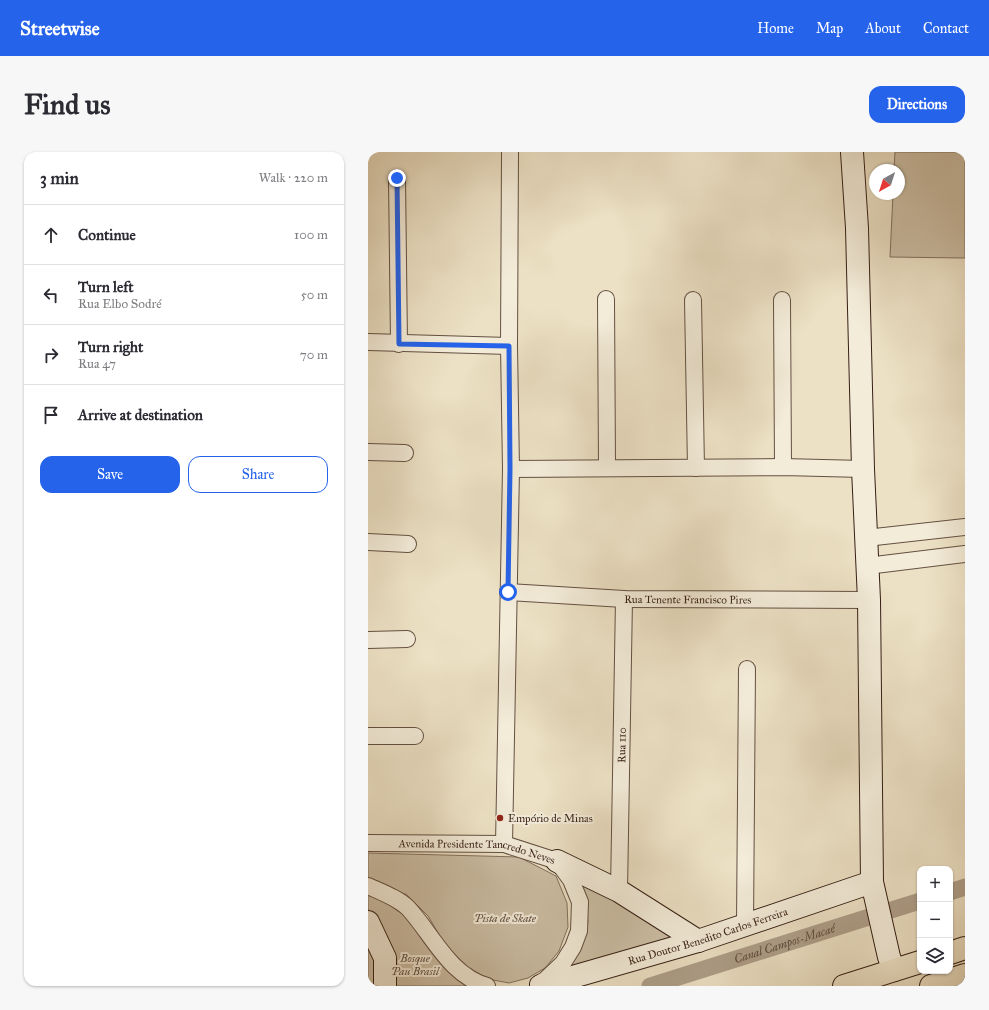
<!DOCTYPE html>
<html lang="en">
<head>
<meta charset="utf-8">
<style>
  body { margin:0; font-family:"IM FELL Great Primer",serif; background:#f7f7f7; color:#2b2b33 }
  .controls { position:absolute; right:12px; bottom:12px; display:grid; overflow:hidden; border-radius:8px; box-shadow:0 1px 3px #0004 }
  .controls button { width:36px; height:36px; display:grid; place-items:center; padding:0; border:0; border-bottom:1px solid #e1e1e2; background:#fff; color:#2b2b33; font:20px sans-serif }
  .compass { position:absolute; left:501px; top:12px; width:36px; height:36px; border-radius:50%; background:#fff; box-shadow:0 1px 3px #0004; rotate:219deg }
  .stop { position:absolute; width:12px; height:12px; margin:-9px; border:3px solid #2563eb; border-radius:50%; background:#fff }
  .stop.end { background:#2563eb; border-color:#fff; box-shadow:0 1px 4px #0008 }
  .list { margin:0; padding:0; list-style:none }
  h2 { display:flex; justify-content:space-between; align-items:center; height:52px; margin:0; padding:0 16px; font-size:17px }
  h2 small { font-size:13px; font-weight:400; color:#7c7c81 }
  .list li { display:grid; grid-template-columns:26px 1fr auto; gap:12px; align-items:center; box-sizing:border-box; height:60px; padding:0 16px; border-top:1px solid #e1e1e2 }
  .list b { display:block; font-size:15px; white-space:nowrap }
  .list p { margin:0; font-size:13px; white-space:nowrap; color:#7c7c81 }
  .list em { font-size:13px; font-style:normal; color:#7c7c81 }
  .actions { display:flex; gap:8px; padding:12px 16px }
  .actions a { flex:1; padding:9px 0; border:1px solid #2563eb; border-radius:12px; text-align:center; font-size:14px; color:#2563eb }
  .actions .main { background:#2563eb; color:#fff }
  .icon { flex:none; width:22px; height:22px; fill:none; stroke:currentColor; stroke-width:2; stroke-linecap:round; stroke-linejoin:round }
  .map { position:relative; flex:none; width:597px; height:834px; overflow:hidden; border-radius:12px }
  header { display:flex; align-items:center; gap:24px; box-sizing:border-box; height:56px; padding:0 20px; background:#2563eb; color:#fff }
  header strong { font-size:19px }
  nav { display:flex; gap:22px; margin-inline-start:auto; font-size:14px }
  .intro { display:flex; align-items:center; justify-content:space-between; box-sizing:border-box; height:96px; padding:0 24px }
  h1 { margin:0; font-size:28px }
  .button { padding:10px 18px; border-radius:12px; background:#2563eb; color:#fff; font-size:14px; font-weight:700 }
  main { display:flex; gap:24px; padding:0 24px }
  aside { flex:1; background:#fff; border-radius:12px; box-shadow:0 1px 3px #0004 }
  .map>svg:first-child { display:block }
  .green { fill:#cdc0a7; stroke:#82705e }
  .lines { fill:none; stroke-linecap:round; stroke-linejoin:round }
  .canal { stroke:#ae9f8a; stroke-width:17 }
  .street-casing { stroke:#645042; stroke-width:18 }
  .secondary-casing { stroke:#361f16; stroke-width:24 }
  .primary-casing { stroke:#361f16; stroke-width:24 }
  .street { stroke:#f3ecd9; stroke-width:16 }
  .secondary { stroke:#f3ecd9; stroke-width:22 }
  .primary { stroke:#ece1c5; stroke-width:22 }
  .route { stroke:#2563eb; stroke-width:5 }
  .poi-dot { fill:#8f2418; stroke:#f3ecd9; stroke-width:1.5 }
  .labels { text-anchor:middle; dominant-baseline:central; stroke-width:4; stroke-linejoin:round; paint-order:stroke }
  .street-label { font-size:11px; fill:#361f16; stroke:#f3ecd9 }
  .poi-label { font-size:11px; fill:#361f16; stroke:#f3ecd9; text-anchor:start }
  .park-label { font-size:11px; font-style:italic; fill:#634f42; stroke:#f3ecd9 }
  .water-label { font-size:12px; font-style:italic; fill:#604c3f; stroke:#f3ecd9 }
</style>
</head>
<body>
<header>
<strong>Streetwise</strong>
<nav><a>Home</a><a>Map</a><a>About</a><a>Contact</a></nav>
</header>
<div class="intro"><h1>Find us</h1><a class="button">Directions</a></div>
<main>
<aside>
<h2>3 min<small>Walk · 220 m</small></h2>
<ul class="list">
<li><svg class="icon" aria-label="ahead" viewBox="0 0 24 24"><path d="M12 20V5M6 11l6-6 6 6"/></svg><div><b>Continue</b></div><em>100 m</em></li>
<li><svg class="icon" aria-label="left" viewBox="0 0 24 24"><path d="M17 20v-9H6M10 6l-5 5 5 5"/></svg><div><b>Turn left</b><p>Rua Elbo Sodré</p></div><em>50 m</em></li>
<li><svg class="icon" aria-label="right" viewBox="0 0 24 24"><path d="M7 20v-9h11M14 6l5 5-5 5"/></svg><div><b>Turn right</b><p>Rua 47</p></div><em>70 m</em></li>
<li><svg class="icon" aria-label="arrive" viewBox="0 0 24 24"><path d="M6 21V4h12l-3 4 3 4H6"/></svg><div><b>Arrive at destination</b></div></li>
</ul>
<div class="actions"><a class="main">Save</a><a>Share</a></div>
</aside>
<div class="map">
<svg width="597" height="834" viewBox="0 0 597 834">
  <rect width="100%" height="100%" fill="#ece1c5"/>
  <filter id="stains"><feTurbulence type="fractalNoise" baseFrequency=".005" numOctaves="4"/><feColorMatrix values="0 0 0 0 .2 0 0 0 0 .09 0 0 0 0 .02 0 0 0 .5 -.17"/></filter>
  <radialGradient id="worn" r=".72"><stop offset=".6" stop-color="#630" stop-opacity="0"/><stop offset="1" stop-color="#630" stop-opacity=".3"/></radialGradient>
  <path class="green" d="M527,0H597V106L522,105L525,42H531V18H526Z
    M0,701L151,705L188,724L199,751L200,775L191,799L177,816L160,826L141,831L120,827L98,814L76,791L60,764L39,743L0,726Z
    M216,729L311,785L192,823L206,808L216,788L220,770L218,747L212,731Z
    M0,740L4,741L37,764L63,798L90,828L104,834H24L9,770L0,757Z
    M0,788L9,809L8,834H0Z"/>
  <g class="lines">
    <g class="canal">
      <path d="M582,740L597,735"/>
      <path id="s1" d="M282,834L552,749"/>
    </g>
    <g class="street-casing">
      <g id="street">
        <path d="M29,26L31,192"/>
        <path d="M238,147L239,315"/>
        <path d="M325,148L328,316"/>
        <path d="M414,148L415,315"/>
        <path d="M0,190L141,194"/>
        <path d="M0,300L37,301"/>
        <path d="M143,317L415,315L495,317"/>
        <path d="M498,386L597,375"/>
        <path d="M0,390L40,392"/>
        <path d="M499,414L597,402"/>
        <path id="s2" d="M140,440L256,447L501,448"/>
        <path d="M0,488L39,487"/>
        <path d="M0,584H47"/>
        <path id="s3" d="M0,691L136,692L189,709L203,728L212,750L211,779L205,795L195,811L177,828L170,832"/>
        <path d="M136,692L143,317L141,194L142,0"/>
        <path d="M0,734C13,740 30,746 40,756C65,783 81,823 119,834"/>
        <path id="s4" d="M251,739L256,447"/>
        <path d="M377,773L379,517"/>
      </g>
    </g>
    <g class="secondary-casing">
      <g id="secondary">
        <path d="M484,0L489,76L495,317L501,448L504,730L521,805L526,818"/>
        <path d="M189,709L251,739L330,789"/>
        <path d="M0,770L17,806V834"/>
        <path id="s5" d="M173,834L330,789L504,730"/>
      </g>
    </g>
    <g class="primary-casing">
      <path id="primary" d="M582,801L597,796
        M476,834L552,810
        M563,834L597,823"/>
    </g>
    <use href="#street" class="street"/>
    <use href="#secondary" class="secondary"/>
    <use href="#primary" class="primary"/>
  </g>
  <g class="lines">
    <path class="route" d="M29,26L31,192L141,194L142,317L140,440"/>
  </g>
  <circle class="poi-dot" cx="132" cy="666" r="4"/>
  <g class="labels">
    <g class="street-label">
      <text stroke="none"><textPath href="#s2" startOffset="180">Rua Tenente Francisco Pires</textPath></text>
      <text stroke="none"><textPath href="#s4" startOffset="146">Rua 110</textPath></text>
      <text stroke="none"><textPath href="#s3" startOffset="110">Avenida Presidente Tancredo Neves</textPath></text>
      <text stroke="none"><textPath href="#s5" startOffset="174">Rua Doutor Benedito Carlos Ferreira</textPath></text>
    </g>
    <g class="poi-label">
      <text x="140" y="666">Empório de Minas</text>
    </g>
    <g class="park-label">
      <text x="137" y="766">Pista de Skate</text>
      <text x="47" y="806">Bosque<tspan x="47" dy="13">Pau Brasil</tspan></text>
    </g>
    <g class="water-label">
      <text stroke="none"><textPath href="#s1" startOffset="141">Canal Campos-Macaé</textPath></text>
    </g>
  </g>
  <rect width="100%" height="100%" filter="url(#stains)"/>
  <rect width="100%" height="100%" fill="url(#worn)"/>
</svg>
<div class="controls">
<button>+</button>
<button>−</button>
<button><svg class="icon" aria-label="layers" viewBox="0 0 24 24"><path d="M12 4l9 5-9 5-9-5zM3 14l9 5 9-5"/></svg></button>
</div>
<svg class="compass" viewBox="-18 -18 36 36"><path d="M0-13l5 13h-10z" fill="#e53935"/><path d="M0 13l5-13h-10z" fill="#7c7c81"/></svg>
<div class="stop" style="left:140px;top:440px"></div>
<div class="stop end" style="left:29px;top:26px"></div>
</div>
</main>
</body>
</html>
